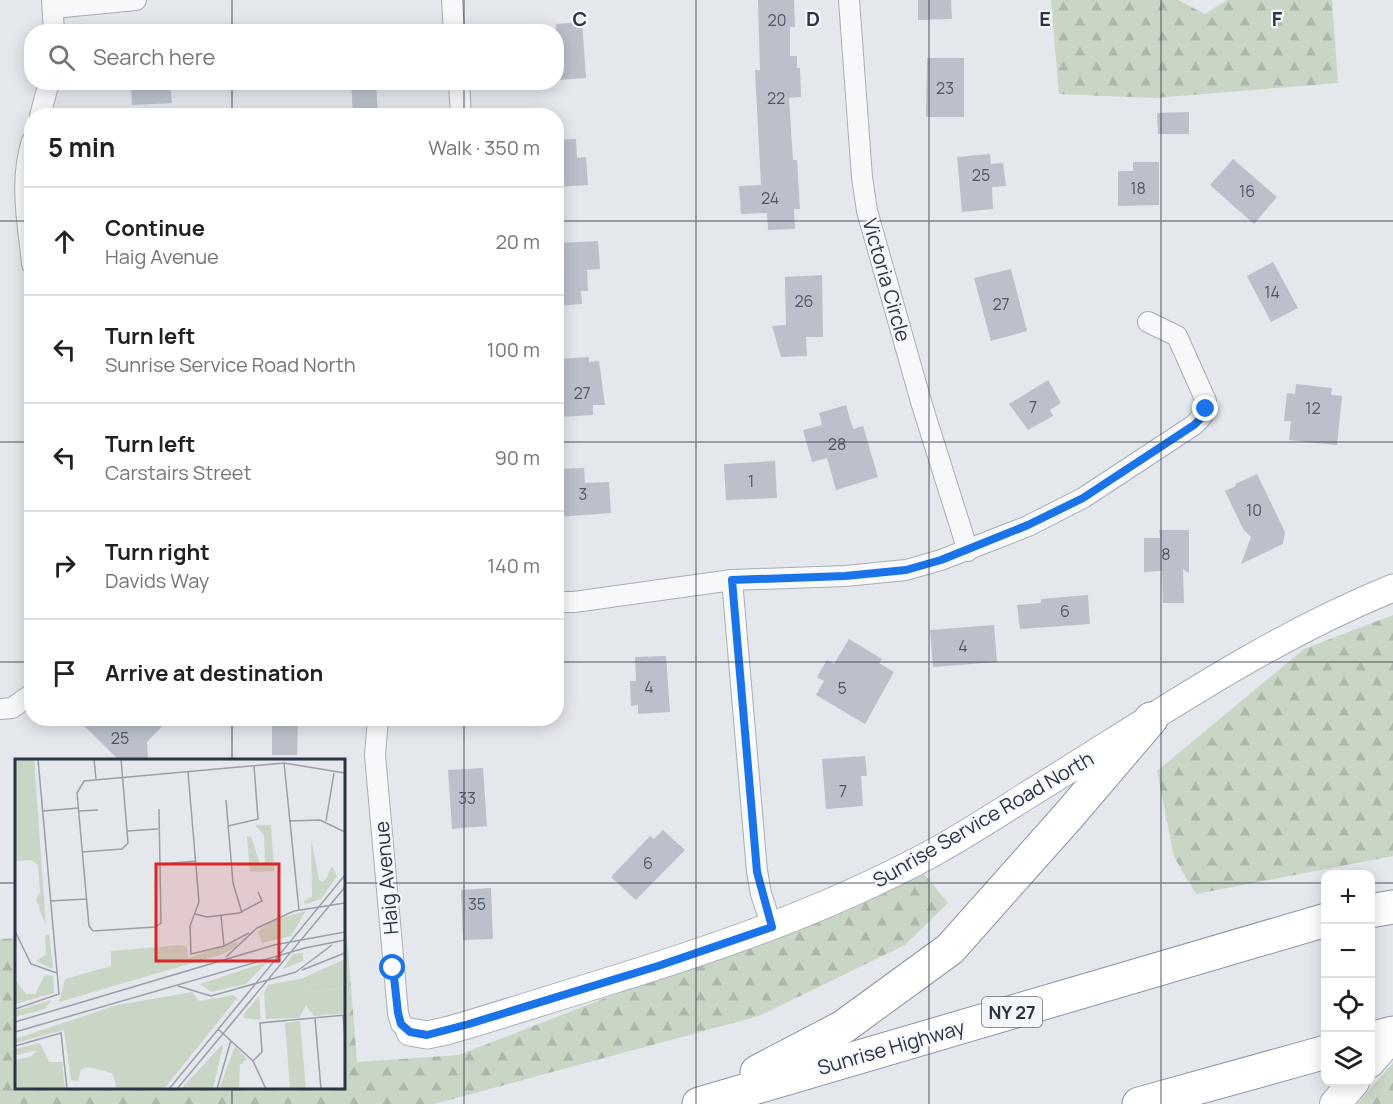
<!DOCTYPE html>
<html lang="en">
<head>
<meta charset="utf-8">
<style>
  body { margin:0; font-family:Manrope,sans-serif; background:#f6f6f6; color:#202124 }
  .controls { position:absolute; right:18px; bottom:18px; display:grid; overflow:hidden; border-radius:12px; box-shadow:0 3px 15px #0003 }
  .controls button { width:54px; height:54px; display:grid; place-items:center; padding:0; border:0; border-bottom:2px solid #e0e0e0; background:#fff; color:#202124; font:30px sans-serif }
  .stop { position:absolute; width:18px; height:18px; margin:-14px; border:4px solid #1a73e8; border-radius:50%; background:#fff }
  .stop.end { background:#1a73e8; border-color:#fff; box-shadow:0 2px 6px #0008 }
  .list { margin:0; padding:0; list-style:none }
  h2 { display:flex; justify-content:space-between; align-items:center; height:78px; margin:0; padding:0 24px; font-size:26px }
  h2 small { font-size:20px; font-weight:400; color:#757577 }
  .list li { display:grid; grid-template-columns:39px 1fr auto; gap:18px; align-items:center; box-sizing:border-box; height:108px; padding:0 24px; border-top:2px solid #e0e0e0 }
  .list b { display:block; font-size:22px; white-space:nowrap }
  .list p { margin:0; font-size:20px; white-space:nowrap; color:#757577 }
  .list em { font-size:20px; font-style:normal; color:#757577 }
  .icon { flex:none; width:33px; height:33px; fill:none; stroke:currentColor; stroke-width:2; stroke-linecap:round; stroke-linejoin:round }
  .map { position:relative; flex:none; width:1393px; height:1104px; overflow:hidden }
  .search { position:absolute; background:#fff; box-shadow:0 3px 15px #0003; left:24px; top:24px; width:540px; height:66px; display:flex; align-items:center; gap:15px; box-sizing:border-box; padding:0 21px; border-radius:24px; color:#757577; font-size:22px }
  .panel { position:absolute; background:#fff; box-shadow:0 3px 15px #0003; left:24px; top:108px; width:540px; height:618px; border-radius:24px }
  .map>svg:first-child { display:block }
  .forest { fill:url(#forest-firs) }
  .building { fill:#bbc0ca }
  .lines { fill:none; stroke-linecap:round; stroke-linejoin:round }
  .street-casing { stroke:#a9aeb7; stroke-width:22 }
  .secondary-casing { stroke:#a9aeb7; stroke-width:29 }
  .primary-casing { stroke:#a3abb8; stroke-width:32 }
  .highway-casing { stroke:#8b94a3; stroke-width:35 }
  .street { stroke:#f7f8fa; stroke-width:20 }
  .secondary { stroke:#fff; stroke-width:27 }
  .primary { stroke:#fff; stroke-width:30 }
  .highway { stroke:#fff; stroke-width:33 }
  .route { stroke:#1a73e8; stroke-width:8 }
  .grid { fill:none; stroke:#2b3445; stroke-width:1.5; stroke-opacity:0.55 }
  .labels { text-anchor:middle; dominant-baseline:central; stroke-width:4.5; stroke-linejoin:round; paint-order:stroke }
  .number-label { font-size:16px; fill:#4f5766 }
  .shield { fill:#f4f6f9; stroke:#676e7b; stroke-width:1.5 }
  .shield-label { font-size:18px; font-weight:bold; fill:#2b3445 }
  .street-label { font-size:20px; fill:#2b3445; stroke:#f4f6f9 }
  .inset-road { fill:none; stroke:#9a9fa9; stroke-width:1.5 }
  .view { fill:#d62828; fill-opacity:0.15; stroke:#d62828; stroke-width:3 }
  .inset-edge { fill:none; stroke:#2b3445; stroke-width:3 }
  .grid-label { font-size:20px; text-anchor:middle; font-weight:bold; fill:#2b3445; stroke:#f4f6f9; stroke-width:4.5; stroke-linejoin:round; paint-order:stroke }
</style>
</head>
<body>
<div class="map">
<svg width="1393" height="1104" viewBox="0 0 1393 1104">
  <defs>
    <pattern id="forest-firs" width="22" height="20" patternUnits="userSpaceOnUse" patternTransform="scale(1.5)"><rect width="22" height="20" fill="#c9d6c5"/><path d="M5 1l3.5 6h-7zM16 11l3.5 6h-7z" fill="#adb8ab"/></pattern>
  </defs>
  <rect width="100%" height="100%" fill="#e4e7ec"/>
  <path class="forest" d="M1051,0H1178L1205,14L1227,0H1332L1338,83L1154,98L1059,94Z
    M1393,615V856L1196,894L1174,857L1157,771L1304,649Z
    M924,874L948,903L905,945L759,1016L434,1104H0V939L16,938V1088H344V937H347L357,1062L459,1055Z
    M1393,1063V1104H1357Z"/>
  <path class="building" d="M758,0H794L795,27H790V56H797V68H800L801,97L789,98L793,160H797L800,209H794L795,229L768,230L767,213L741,214L739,186L761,185L755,70H760Z
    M918,0H951L952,19L918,20Z
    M582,22L586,78L556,80V24Z
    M927,58H964V117H926Z
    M131,82H170L172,103L132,105Z
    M351,82H376L378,116H353Z
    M1189,112V134H1158L1157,113Z
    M576,139L577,158L586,157L588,185L556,187V140Z
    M990,154L991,164L1003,163L1006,186L992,187L993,209L962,212L957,157Z
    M1233,159L1277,197L1254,224L1210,185Z
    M1133,162H1159V205L1118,206V171H1133Z
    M598,241L600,269L587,270L588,291H581L582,304L556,306V243Z
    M1273,262L1298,308L1271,322L1247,276Z
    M1011,269L1027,331L991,341L974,278Z
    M822,275L823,337H806L807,356L781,357L772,326L786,325L785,277Z
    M589,357V362L599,361L605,405H593V415L561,417L558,359Z
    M1048,380L1061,403L1050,410L1053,416L1028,430L1009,404Z
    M1296,384L1332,388L1331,395L1342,396L1337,445L1289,440L1291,421H1284L1287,393L1295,394Z
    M846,405L853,429L863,426L878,477L836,490L827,458L812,462L803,430L822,425L819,413Z
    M775,461L777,498L726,500L724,464Z
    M584,468L585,483L609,482L611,513L557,517L556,469Z
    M1257,474L1285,532L1283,544L1241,564L1251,537L1243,529L1225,491L1236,486L1235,484Z
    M1159,530H1189V573L1183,569L1184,603H1163L1162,571L1144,572V538H1160Z
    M1088,595L1090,624L1020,629L1017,605L1041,603V599Z
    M994,625L997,662L933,667L930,630Z
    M849,639L882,659L879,663L894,672L865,724L816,695L824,681L817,677L827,660L834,664Z
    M666,656L670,712L638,714V705L631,706L630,681H636L635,657Z
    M76,718H170L147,742L148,760H119Z
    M272,718H298L297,755H272Z
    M865,756L867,776H861L863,806L826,809L822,759Z
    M483,768L487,826L452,829L448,770Z
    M663,830L685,850L636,900L611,877L650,836L654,839Z
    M491,888L493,939L463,940L461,890Z"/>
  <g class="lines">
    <g class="street-casing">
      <path id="street" d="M52,0L54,32
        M452,0L454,32
        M849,0L862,177L867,211L922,405L968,551
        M53,8L136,0
        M459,82L461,116
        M40,116L49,82
        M32,141C19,181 28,223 32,264
        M732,580L757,871L761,894L772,927
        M556,602H574L732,580L845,576L906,570L941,560L1028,526L1083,498L1194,425C1202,417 1206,413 1206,401L1177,336L1148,322
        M0,709L12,708L32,694
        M378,718L375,755L398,1013L401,1024L410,1032"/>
    </g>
    <g class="secondary-casing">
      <path id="secondary" d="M410,1032L427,1035L446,1031C495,1017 544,1001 593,986C708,951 820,913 927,856C961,838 993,817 1026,796C1146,723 1262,641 1393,588"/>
    </g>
    <g class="primary-casing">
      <path id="primary" d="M1370,1062L1393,1035
        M1335,1104L1354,1082"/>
    </g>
    <g class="highway-casing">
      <path id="highway" d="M1370,911L1393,907
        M1370,1039L1393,1033
        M757,1072L843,1027L950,949L1070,814L1151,719
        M699,1104L1326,920
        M1139,1104L1326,1052"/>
    </g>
    <use href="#street" class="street"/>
    <use href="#secondary" class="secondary"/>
    <use href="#primary" class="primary"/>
    <use href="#highway" class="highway"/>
  </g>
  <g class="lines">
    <path class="route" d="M393,968L398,1013L401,1024L410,1032L427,1035L469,1024L658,966L772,927L757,872L732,580L845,576L906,570L941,560L1028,525L1083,498L1194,425L1203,416L1206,409"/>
  </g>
  <path class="grid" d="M232,0V32M464,0V32M696,0V1104M929,0V1104M1161,0V1104M232,82V116M464,82V116M0,221H32M556,221H1393M0,442H32M556,442H1393M0,662H32M556,662H1393M232,718V760M464,718V1104M0,883H16M344,883H1326M1370,883H1393M232,1088V1104"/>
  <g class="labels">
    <g class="number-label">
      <text x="777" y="20">20</text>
      <text x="945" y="88">23</text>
      <text x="776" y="98">22</text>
      <text x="981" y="175">25</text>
      <text x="1138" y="188">18</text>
      <text x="1247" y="191">16</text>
      <text x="770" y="198">24</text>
      <text x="1272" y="292">14</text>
      <text x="804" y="301">26</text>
      <text x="1001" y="304">27</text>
      <text x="582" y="393">27</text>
      <text x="1033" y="407">7</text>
      <text x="1313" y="408">12</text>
      <text x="837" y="444">28</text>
      <text x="751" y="481">1</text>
      <text x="583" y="494">3</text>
      <text x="1254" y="510">10</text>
      <text x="1166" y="554">8</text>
      <text x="1065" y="611">6</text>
      <text x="963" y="646">4</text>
      <text x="649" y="687">4</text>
      <text x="842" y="688">5</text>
      <text x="120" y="738">25</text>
      <text x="843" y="791">7</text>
      <text x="467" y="798">33</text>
      <text x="648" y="863">6</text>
      <text x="477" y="904">35</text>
    </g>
    <rect class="shield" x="982" y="997" width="60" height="30" rx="4.5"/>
    <g class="shield-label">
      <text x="1012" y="1012">NY 27</text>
    </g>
    <g class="street-label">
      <text transform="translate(887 280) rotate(74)">Victoria Circle</text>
      <text transform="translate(983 819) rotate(-30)">Sunrise Service Road North</text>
      <text transform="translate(386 878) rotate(-95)">Haig Avenue</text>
      <text transform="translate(891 1047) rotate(-16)">Sunrise Highway</text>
    </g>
  </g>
  <g transform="translate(15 759)">
    <rect width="330" height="330" fill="#e4e7ec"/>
    <path d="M330,200V229L296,233L288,219Z" fill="#c9d6c5"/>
    <path d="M0,0H19L31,167L21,140L25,134L23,106L16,101L0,102ZM240,66H256L259,112L235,113L232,77L236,78L245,104H250L249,76ZM296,80L304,120L307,123L311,120L317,107L322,117L306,140L291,145L288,142L297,138V133ZM291,152L276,177L247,184L243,173L256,162ZM34,175L38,208L37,210L21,202L31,196L30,177ZM223,182L221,188L208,195L44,243L50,220L96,207V192L164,186L172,188L173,199ZM288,194V202L268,210L278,195ZM252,203L231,225L196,233L185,225ZM30,216L38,217L39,234L0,245V220L11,235H20ZM288,219L296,233L330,229V254L299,257L291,247L284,259L251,260L249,234L253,226ZM177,233L184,242L219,236L222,239L149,330H102L97,314L74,308L66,310L63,322L56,321L49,271L0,284V280L102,246ZM244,237L246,261L228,259L229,255ZM36,241L30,250L0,258V252ZM285,262L291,330H275L270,264ZM25,284L34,303H47L50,330H0V301L17,297L22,291L2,296L0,290ZM208,286L198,330H166L205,288ZM220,287L232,300L225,306L224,330H204Z" fill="#c9d6c5"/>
    <path class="inset-road" d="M79,0L81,20M269,4L284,151M173,13L184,143L175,167L176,195L209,187L234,174M211,41L218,124L227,154M144,50L146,164L140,168L78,172L74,167L62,34L69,22L269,4L330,14M28,52L64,49M64,52L83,51M274,62L305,61L330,73M311,62L319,14M213,67L243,60L239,7M112,72L143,70M67,93L107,90L113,84L106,0M146,105L181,102M35,142L71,140M180,155L192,158L224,154L247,142L243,133M206,156L209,187M242,169L279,152L330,144M0,172L16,205L42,214M211,198L243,168M287,211L330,194M281,213L317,186M253,221L281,213M163,227L196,237L253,221M0,250L44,235L23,0M328,256L330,280M300,259L306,330M0,263L259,186L330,173M203,270L238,302L251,330M0,273L290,189L330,181M0,287L46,274L52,330M238,302L247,293L245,264L330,256M154,330L330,116M162,330L330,128M202,330L216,281"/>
    <path class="view" d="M141,105H264V202H141Z"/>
    <rect width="330" height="330" class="inset-edge"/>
  </g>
  <g class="grid-label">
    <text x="580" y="26">C</text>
    <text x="813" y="26">D</text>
    <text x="1045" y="26">E</text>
    <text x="1277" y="26">F</text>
  </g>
</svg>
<div class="controls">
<button>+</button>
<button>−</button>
<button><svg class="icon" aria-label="locate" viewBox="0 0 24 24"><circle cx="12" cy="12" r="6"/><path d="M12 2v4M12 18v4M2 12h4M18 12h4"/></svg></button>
<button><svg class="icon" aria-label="layers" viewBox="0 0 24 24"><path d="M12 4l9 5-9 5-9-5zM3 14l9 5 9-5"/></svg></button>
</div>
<div class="stop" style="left:393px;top:968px"></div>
<div class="stop end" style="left:1206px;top:409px"></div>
<div class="search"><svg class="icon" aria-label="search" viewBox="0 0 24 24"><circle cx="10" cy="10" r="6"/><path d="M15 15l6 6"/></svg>Search here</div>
<section class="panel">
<h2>5 min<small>Walk · 350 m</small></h2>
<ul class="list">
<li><svg class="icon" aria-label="ahead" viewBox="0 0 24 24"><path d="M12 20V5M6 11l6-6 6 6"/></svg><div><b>Continue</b><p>Haig Avenue</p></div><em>20 m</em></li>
<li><svg class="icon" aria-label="left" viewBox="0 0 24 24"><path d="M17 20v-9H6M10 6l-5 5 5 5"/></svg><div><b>Turn left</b><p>Sunrise Service Road North</p></div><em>100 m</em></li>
<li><svg class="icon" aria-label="left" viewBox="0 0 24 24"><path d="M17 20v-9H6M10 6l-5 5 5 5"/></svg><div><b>Turn left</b><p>Carstairs Street</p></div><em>90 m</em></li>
<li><svg class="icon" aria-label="right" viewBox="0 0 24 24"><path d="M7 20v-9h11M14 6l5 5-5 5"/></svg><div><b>Turn right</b><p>Davids Way</p></div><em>140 m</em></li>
<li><svg class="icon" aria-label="arrive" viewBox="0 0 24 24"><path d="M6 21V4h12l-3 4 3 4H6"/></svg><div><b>Arrive at destination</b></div></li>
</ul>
</section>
</div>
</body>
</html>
